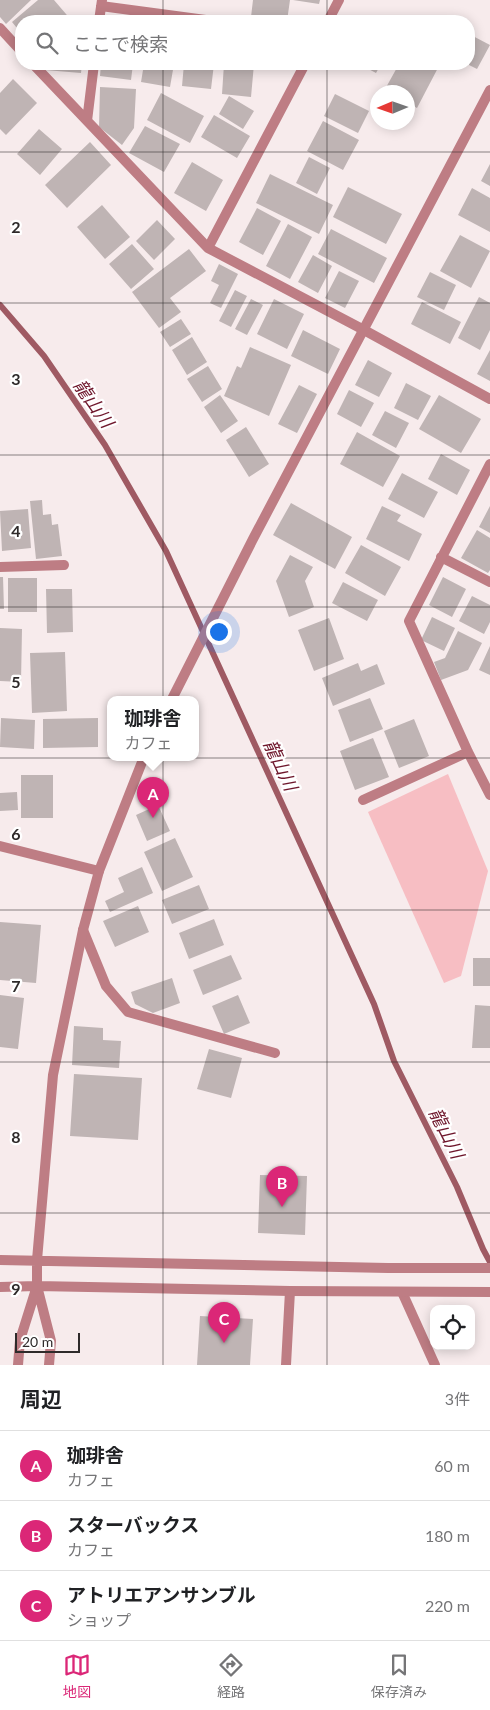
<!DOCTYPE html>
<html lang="ja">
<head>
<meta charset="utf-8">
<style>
  body { margin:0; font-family:Lato,"Noto Sans JP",sans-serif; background:#f2f2f2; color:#202124 }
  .controls { position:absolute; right:15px; bottom:15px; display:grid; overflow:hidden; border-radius:10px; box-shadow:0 2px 12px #0003 }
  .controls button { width:45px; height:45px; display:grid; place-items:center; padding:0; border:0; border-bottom:1px solid #e0e0e0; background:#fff; color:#202124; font:25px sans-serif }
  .compass { position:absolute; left:370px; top:85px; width:45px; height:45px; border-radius:50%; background:#fff; box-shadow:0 2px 12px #0003; rotate:268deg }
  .scale { position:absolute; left:15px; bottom:12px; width:65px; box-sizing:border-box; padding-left:5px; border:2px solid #2e2a2a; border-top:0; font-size:14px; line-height:18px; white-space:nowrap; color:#2e2a2a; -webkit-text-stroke:4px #fff; paint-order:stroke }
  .you { position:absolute; left:218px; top:631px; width:18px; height:18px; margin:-12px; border:4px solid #fff; border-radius:50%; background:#1a73e8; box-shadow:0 0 0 8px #1a73e833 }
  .badge { display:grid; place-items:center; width:32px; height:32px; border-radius:50%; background:#db2777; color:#fff; font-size:16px; font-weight:700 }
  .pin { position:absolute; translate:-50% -41px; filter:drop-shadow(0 1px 2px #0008) }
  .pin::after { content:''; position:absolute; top:26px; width:18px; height:15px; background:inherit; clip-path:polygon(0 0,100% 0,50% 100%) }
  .popup { position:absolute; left:107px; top:696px; width:92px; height:65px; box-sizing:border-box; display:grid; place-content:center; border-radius:10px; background:#fff; filter:drop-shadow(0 1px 4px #0005); font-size:16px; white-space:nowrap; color:#757577 }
  .popup b { font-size:19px; color:#202124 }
  .popup::after { content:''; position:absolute; left:50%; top:100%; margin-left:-10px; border:10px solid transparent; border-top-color:#fff }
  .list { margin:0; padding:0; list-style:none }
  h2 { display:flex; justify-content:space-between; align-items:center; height:65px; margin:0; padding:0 20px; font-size:21px }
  h2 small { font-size:16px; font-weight:400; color:#757577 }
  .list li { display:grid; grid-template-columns:32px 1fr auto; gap:15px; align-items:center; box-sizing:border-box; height:70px; padding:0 20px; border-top:1px solid #e0e0e0 }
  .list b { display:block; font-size:19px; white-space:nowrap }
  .list p { margin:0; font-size:16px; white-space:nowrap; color:#757577 }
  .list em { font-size:16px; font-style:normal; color:#757577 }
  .icon { flex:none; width:28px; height:28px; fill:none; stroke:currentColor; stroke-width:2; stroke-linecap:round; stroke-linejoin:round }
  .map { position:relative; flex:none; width:490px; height:1365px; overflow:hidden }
  .search { position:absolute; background:#fff; box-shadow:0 2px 12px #0003; left:15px; right:15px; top:15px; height:55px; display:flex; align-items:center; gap:12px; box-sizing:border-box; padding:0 18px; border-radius:20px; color:#757577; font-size:19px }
  .sheet { height:275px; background:#fff }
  nav { display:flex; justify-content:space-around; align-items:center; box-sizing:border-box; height:70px; border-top:1px solid #e0e0e0; background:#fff; font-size:14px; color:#757577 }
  nav a { display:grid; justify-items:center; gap:2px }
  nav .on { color:#db2777 }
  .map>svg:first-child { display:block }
  .green { fill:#f7bec3 }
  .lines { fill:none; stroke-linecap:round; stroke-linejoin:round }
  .stream { stroke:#9f5a63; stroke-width:6 }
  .building { fill:#bfb4b4 }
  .service { stroke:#be7d84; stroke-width:10 }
  .tertiary { stroke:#be7d84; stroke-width:10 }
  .grid { fill:none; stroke:#2e2a2a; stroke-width:1; stroke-opacity:0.55 }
  .labels { text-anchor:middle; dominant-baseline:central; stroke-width:4.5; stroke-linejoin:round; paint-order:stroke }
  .water-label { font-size:18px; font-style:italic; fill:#6e162b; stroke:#fff }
  .grid-label { font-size:16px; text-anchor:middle; font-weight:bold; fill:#2e2a2a; stroke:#fff; stroke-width:4.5; stroke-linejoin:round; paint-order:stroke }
</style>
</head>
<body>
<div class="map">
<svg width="490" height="1365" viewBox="0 0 490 1365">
  <rect width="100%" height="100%" fill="#f7ebec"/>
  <path class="green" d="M448,774L488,871L461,976L444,983L368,812Z"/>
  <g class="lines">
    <path class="stream" d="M0,305L44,356L105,445L166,551L374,1004L394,1061L457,1187L483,1249L490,1262"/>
  </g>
  <path class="building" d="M0,0H31L6,24L0,17Z
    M38,0H54L72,21H21V33L12,22Z
    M253,0H290L287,21L251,17Z
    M293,0H320L319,4Z
    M436,17L444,21H433Z
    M469,34L490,45L477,69L469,65Z
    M46,64H82L81,73L45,70Z
    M101,64H133L131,80L100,76Z
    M144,64H174L170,87L141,82Z
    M184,64H214L211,89L182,86Z
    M224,64H254L251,97L222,94Z
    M264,64H288V67L264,66Z
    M359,64H381L376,73Z
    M399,64H440L417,108L408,103V92H387L384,91Z
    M13,79L37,103L6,135L0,129V93Z
    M100,87L136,89L134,128L122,145L99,127Z
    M161,93L204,116L190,143L147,120Z
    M335,94L369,111L358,133L324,116Z
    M229,96L254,111L243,129L219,114Z
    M214,115L250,136L237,158L201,137Z
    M323,121L359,140L343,170L307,151Z
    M145,126L180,144L164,172L129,153Z
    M39,129L62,149L40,175L17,154Z
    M90,142L111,165L67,208L45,185Z
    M309,157L330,168L317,194L296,183Z
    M192,162L223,180L206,211L174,193Z
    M490,164V186L481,181Z
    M270,174L333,205L319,234L256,203Z
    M348,187L402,214L386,244L333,217Z
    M472,188L490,198V232L458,215Z
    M102,205L130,237L105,259L77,227Z
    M257,208L281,221L263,255L239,242Z
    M157,220L175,239L154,260L136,241Z
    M288,224L312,237L290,279L266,266Z
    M331,229L387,258L374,283L318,254Z
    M460,235L490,251L471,288L440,271Z
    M132,244L154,269L131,289L109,264Z
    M189,249L206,271L170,298L181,312L159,328L132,292Z
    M313,255L332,266L318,293L298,282Z
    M219,264L238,274L221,308L210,303L219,285L211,281Z
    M339,271L359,281L345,308L325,298Z
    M430,272L456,285L444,310L417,297Z
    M235,290L247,296L231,327L219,321Z
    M479,297L490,303V330L480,350L458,338Z
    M251,299L263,305L247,335L235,329Z
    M274,299L304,314L287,349L257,334Z
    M422,302L461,322L450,344L411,324Z
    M181,319L191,334L170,347L160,332Z
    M303,330L340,349L328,374L291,356Z
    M192,337L207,362L187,375L172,350Z
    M250,347L291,365L269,416L224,396L237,366L241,368Z
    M490,350V381L477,374Z
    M368,360L392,373L379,397L355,385Z
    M208,366L222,389L202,402L187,379Z
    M406,383L431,396L418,420L394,408Z
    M299,385L317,394L297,433L278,424Z
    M349,390L374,403L361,427L337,414Z
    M220,395L238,421L221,433L204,407Z
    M439,395L481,419L461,453L419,429Z
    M385,411L409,423L396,448L372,435Z
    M246,427L269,464L249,477L226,440Z
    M357,432L400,456L383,487L340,464Z
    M441,454L470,470L457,495L428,479Z
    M402,473L438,492L424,518L388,499Z
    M42,500L43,515L51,514L52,525L58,524L62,556L36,559L30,501Z
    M291,503L352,537L335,569L273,535Z
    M382,506L401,515L397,521L422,534L409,561L366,539Z
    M490,506V533L479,527Z
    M28,509L31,548L2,551L0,511Z
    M477,530L490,538V570L488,573L461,558Z
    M361,545L401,567L385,596L345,573Z
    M290,555L313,567L305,581L314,607L289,617L276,581Z
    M0,577H3L4,609H0Z
    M443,577L466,589L452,617L429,605Z
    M8,578H37V612H8Z
    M343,582L378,600L367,621L332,603Z
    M46,589H72L73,632L47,633Z
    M472,596L490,605V622L484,634L459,621Z
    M432,617L455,628L444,651L421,640Z
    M329,618L344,659L314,671L298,630Z
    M0,628L22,629L21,682L0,681Z
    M458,631L482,643L468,670L441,680L434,662L445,658Z
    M490,646V675L479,670Z
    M65,652L67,711L32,713L30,653Z
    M358,663L361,671L377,664L385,684L333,706L322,678Z
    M370,698L383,729L350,742L338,710Z
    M1,718L35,720L34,749L0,747Z
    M98,718V747L43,748V719Z
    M414,719L429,756L399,768L384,731Z
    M373,738L389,777L355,790L340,751Z
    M21,775H53V818H21Z
    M17,792L18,810L0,811V793Z
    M158,805L170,831L147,841L136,815Z
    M175,838L193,877L162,891L144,852Z
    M142,867L153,893L110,912L105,901L124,892L118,878Z
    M199,885L209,909L172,924L162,900Z
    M138,906L149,932L115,947L103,921Z
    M214,919L224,945L189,959L179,933Z
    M0,922L41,925L36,983L0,980Z
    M231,955L242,979L203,995L193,970Z
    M473,958H490V986H473Z
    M172,978L180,1003L153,1013L135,1004L131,992Z
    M0,995L24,998L18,1049L0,1047Z
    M238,995L250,1023L224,1034L212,1006Z
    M475,1005L490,1006V1048H472Z
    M74,1026L103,1028V1040L121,1041L119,1068L72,1065Z
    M209,1049L242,1058L231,1098L197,1089Z
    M74,1074L142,1078L138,1140L70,1136Z
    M260,1175L307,1176L305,1235L258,1233Z
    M200,1316L253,1319L250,1365H197Z"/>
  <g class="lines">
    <path class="service" d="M101,6L213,21
      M99,21L102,0
      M328,21L339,0
      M0,28L21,51
      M33,64L208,248L364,330L490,399
      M87,121L94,64
      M208,248L305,64
      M490,464L409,621L468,752L490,795
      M441,557L490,582
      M0,567L64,565
      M363,800L468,752
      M0,846L99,871
      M83,930L106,986L128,1012L275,1053
      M402,1292L435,1365
      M286,1365L290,1291"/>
    <path class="tertiary" d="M172,699L253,539L490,90
      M0,1260L388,1268H490
      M0,1287L37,1286L290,1291L490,1292
      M18,1365L20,1340L37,1286
      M49,1365L51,1341L37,1286V1260L53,1075L83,930L99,871L144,757"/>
  </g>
  <path class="grid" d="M163,0V21M327,0V21M163,64V1365M327,64V1365M0,152H490M0,303H490M0,455H490M0,607H490M0,758H490M0,910H490M0,1062H490M0,1213H490"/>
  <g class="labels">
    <g class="water-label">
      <text transform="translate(94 403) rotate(55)">龍山川</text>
      <text transform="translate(281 765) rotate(65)">龍山川</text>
      <text transform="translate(447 1133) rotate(63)">龍山川</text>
    </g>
  </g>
  <g class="grid-label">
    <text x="16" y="233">2</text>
    <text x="16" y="385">3</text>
    <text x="16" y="537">4</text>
    <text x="16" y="688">5</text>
    <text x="16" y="840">6</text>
    <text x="16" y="992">7</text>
    <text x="16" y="1143">8</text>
    <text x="16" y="1295">9</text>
  </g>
</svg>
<div class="controls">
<button><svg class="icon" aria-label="locate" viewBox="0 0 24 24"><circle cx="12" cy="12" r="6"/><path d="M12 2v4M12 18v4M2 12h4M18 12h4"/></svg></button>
</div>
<svg class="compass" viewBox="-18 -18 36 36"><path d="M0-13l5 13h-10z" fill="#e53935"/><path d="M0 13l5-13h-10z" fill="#757577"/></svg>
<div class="scale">20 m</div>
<div class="you"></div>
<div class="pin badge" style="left:153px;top:818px">A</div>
<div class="popup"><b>珈琲舎</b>カフェ</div>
<div class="pin badge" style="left:282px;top:1207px">B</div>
<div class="pin badge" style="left:224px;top:1343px">C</div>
<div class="search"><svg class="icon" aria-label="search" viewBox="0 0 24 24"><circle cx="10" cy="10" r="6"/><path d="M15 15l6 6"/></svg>ここで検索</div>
</div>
<section class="sheet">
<h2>周辺<small>3件</small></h2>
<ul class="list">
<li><span class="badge">A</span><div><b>珈琲舎</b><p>カフェ</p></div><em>60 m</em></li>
<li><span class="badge">B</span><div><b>スターバックス</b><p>カフェ</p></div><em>180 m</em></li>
<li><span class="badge">C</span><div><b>アトリエアンサンブル</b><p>ショップ</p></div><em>220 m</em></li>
</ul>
</section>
<nav>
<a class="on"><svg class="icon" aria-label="map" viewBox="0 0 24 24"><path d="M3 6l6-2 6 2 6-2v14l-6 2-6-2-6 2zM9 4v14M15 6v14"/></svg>地図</a>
<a><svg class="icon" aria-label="directions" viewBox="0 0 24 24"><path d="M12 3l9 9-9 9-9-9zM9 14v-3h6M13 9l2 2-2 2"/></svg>経路</a>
<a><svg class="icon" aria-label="saved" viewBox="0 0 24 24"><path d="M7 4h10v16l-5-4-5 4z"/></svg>保存済み</a>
</nav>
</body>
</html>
